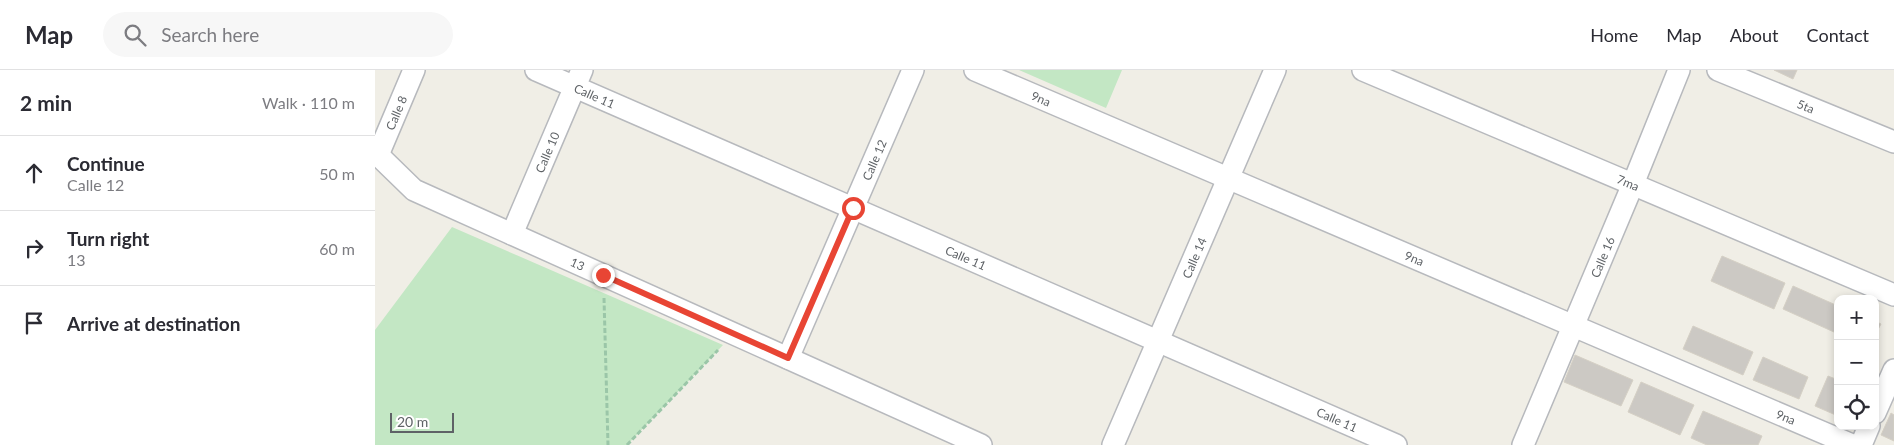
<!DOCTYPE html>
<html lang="en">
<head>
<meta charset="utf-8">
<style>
  body { margin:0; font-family:Lato,sans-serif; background:#f7f7f7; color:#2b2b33 }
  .controls { position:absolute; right:15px; bottom:15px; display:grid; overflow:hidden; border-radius:10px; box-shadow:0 2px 8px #0003 }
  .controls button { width:45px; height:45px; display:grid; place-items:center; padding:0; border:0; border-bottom:1px solid #e1e1e2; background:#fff; color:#2b2b33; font:25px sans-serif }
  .scale { position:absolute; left:15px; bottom:12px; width:64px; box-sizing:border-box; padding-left:5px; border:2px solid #5e6266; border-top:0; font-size:14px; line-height:18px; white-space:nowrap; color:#5e6266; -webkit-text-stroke:4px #fff; paint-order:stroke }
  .stop { position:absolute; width:15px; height:15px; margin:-11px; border:4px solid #e84534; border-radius:50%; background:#fff }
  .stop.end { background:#e84534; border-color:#fff; box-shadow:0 1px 5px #0008 }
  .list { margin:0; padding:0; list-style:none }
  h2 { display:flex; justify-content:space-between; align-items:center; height:65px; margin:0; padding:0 20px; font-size:21px }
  h2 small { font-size:16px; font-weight:400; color:#7c7c81 }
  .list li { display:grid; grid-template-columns:32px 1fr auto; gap:15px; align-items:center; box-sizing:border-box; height:75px; padding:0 20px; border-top:1px solid #e1e1e2 }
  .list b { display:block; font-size:19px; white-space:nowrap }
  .list p { margin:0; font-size:16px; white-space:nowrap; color:#7c7c81 }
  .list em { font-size:16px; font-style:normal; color:#7c7c81 }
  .icon { flex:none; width:28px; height:28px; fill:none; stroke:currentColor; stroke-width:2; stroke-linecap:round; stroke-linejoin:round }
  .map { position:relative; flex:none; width:1519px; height:375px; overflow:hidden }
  header { display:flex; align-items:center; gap:30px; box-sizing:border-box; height:70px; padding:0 25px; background:#fff; border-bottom:1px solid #e1e1e2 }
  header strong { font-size:24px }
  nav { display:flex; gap:28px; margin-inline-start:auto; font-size:18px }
  .search { width:350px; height:45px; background:#f7f7f7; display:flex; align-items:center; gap:12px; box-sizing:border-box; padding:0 18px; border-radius:28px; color:#7c7c81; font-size:19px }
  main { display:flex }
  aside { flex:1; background:#fff }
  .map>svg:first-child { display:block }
  .green { fill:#c3e7c4 }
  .building { fill:#ccc9c4; stroke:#d5d0c5 }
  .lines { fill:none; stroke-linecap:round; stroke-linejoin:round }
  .street-casing { stroke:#b7b9bd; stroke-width:24 }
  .path { stroke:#9bc6a8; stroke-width:3; stroke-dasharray:5 2.5; stroke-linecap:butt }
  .street { stroke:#fff; stroke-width:21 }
  .route { stroke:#e84534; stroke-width:6 }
  .labels { text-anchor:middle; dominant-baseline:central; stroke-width:4; stroke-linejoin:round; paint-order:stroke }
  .street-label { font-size:12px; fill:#5e6266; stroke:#fff }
</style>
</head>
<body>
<header>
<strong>Map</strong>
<div class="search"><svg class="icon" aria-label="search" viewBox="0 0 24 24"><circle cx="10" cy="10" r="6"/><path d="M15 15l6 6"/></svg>Search here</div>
<nav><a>Home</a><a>Map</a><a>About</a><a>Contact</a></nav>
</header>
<main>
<aside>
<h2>2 min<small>Walk · 110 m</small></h2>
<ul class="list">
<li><svg class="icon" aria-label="ahead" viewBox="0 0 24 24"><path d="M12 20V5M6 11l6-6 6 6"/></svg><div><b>Continue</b><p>Calle 12</p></div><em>50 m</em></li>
<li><svg class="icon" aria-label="right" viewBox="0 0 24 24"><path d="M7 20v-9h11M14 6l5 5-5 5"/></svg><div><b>Turn right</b><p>13</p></div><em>60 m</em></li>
<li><svg class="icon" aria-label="arrive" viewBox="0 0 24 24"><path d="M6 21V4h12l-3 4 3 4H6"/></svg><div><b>Arrive at destination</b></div></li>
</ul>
</aside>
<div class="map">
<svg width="1519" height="375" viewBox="0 0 1519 375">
  <rect width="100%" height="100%" fill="#f0eee6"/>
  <path class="green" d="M644,0H747L731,38Z
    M77,157L348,275L252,375H0V260Z"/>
  <path class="building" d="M1399,0H1422L1418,9Z
    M1347,186L1410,213L1399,239L1336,211Z
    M1418,216L1463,236V253L1459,262L1408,239Z
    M1500,251L1506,254L1500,265Z
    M1318,256L1378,282L1368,305L1308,279Z
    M1200,285L1258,310L1246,336L1189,312Z
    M1388,287L1433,307L1424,329L1378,310Z
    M1453,306L1463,310V346L1440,336Z
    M1266,312L1319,335L1305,365L1253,342Z
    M1328,341L1387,366L1383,375H1332L1316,368Z
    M1516,343L1519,345V371L1506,365Z"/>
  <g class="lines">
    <g class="street-casing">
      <g id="street">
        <path id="s1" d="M161,0L1021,375"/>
        <path id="s2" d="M600,0L1477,375"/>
        <path id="s3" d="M988,0L1519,225"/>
        <path id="s4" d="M1343,0L1519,72"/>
        <path id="s5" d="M0,82L39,120L606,375"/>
        <path id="s6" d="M3,85L39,0"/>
        <path id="s7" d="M137,164L207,0"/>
        <path id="s8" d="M413,288L538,0"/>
        <path d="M1500,343L1519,300"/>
        <path id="s9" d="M738,375L900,0"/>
        <path id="s10" d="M1148,375L1258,114L1304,0"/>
        <path d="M1486,375L1494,356"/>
      </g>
    </g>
    <path class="path" d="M229,228L233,375
      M252,375L343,280"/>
    <use href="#street" class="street"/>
  </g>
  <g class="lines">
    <path class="route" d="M228,205L413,288L478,138"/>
  </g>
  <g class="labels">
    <g class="street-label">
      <text stroke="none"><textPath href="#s1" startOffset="64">Calle 11</textPath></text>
      <text stroke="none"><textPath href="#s2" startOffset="72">9na</textPath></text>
      <text stroke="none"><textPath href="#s4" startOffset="95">5ta</textPath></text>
      <text stroke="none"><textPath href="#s6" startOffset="46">Calle 8</textPath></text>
      <text stroke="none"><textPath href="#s7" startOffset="89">Calle 10</textPath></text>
      <text stroke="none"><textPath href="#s8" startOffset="216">Calle 12</textPath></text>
      <text stroke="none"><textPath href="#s3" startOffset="288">7ma</textPath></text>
      <text stroke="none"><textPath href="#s2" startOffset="478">9na</textPath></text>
      <text stroke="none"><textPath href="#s1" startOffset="469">Calle 11</textPath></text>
      <text stroke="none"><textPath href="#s9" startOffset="204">Calle 14</textPath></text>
      <text stroke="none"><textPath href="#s10" startOffset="204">Calle 16</textPath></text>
      <text stroke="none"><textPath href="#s5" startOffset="234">13</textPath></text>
      <text stroke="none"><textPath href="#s2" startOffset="882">9na</textPath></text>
      <text stroke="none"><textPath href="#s1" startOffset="874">Calle 11</textPath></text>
    </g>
  </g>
</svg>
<div class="controls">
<button>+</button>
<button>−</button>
<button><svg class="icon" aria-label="locate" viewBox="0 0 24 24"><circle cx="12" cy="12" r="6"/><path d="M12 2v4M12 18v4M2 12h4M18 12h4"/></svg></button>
</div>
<div class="scale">20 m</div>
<div class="stop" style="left:478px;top:138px"></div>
<div class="stop end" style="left:228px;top:205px"></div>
</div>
</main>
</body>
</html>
